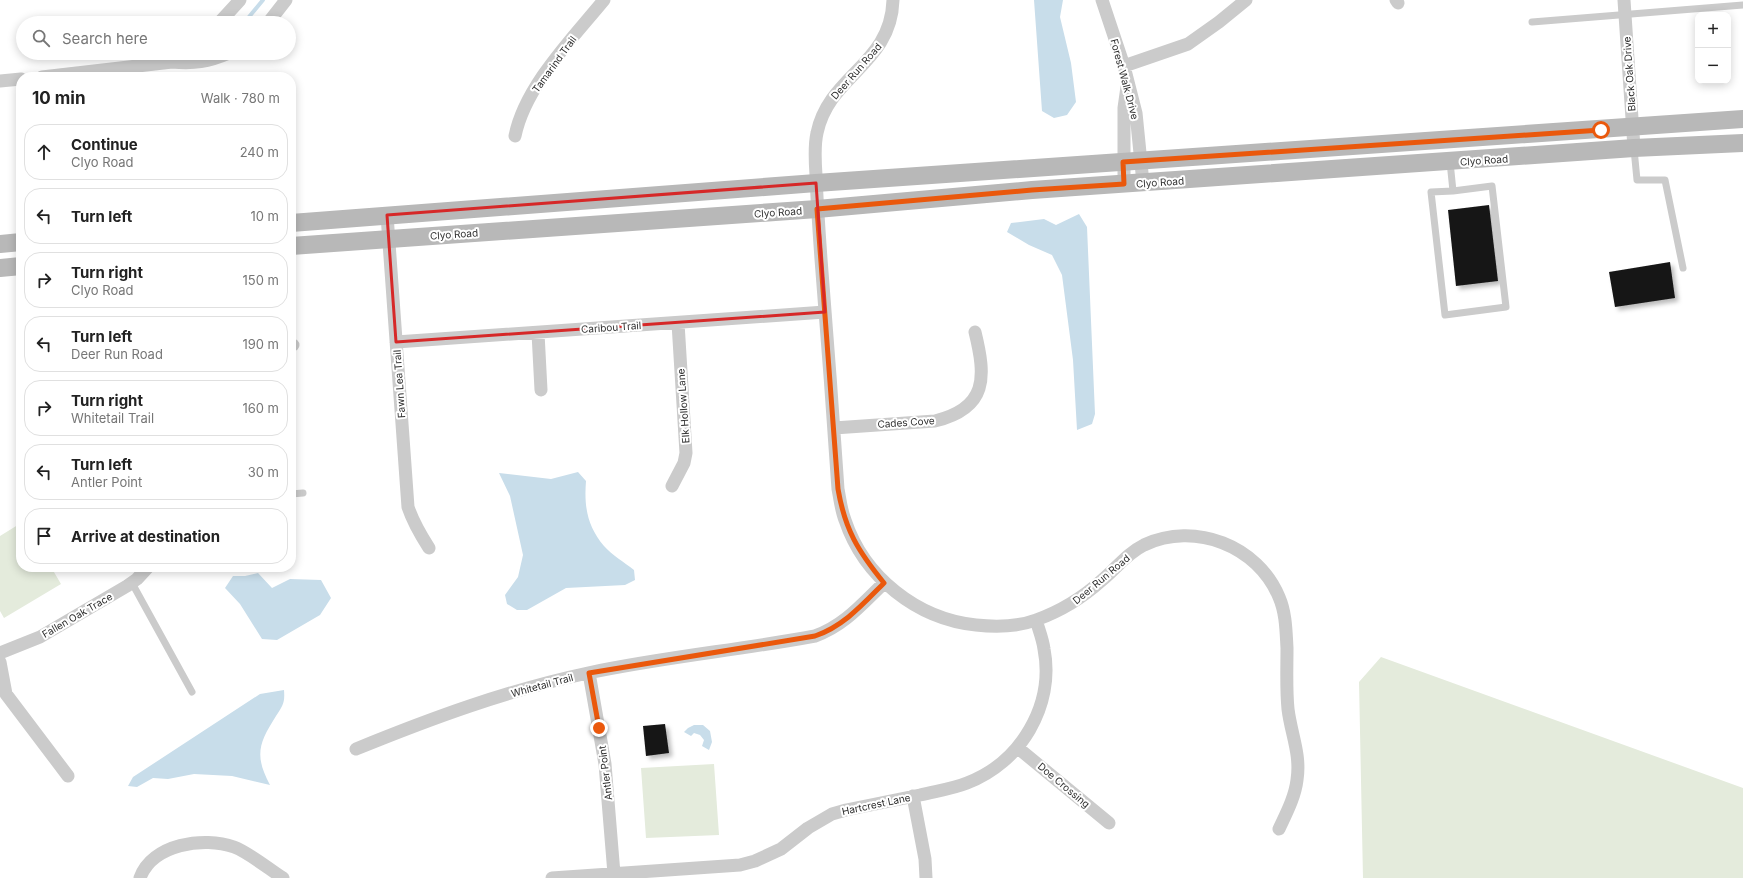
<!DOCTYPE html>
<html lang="en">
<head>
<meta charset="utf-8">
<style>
  body { margin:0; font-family:Inter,sans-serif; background:#f2f2f2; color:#222 }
  .controls { position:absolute; right:12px; top:12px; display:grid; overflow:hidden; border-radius:8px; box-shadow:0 2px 10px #0003 }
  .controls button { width:36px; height:36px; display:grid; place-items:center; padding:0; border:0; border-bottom:1px solid #e0e0e0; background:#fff; color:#222; font:20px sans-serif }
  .stop { position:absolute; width:12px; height:12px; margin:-9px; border:3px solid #ea580c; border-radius:50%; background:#fff }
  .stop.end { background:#ea580c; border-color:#fff; box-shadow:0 1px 4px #0008 }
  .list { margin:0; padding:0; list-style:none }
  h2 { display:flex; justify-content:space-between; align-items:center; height:52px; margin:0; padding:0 16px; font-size:17px }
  h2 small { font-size:13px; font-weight:400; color:#767676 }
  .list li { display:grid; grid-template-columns:26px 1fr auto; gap:12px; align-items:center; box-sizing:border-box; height:56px; margin:0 8px 8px; padding:0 8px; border:1px solid #e0e0e0; border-radius:16px }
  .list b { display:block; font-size:15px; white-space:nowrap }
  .list p { margin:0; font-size:13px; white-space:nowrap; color:#767676 }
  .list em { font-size:13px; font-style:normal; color:#767676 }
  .icon { flex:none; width:22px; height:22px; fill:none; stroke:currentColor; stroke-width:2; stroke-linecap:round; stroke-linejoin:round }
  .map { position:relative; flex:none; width:1743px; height:878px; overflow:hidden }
  .search { position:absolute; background:#fff; box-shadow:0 2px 10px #0003; left:16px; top:16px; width:280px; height:44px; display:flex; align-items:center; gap:10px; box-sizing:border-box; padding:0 14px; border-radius:22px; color:#767676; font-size:15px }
  .panel { position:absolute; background:#fff; box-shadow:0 2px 10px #0003; left:16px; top:72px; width:280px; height:500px; border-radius:16px }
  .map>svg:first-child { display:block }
  .green { fill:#e4ebdc }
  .water { fill:#c8ddea }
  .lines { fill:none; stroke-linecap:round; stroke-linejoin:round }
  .stream { stroke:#c8ddea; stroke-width:4 }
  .building { fill:#151515; filter:url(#shadow) }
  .lane { stroke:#cbcbcb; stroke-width:7 }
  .street { stroke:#cbcbcb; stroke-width:13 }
  .secondary { stroke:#b8b8b8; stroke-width:18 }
  .route { stroke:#ea580c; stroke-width:5 }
  .marked { fill:none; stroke:#d62828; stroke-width:3; stroke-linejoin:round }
  .labels { text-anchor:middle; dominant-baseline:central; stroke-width:4; stroke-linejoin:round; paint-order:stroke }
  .street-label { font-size:10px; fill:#2e2e2e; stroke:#fff }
</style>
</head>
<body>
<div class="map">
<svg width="1743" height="878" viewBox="0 0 1743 878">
  <defs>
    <filter id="shadow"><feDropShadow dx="3.5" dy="3.5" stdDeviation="2" flood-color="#0004"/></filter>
  </defs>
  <rect width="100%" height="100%" fill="#fff"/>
  <path class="green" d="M21,523V567H51L61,584L4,618L0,611V536Z
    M1381,657L1743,788V878H1363L1359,682Z
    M714,764L719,835L646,838L641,768Z"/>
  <path class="water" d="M1034,0H1063L1060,17L1071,63L1076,102L1067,115L1054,118L1042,111Z
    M1079,214L1087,227L1095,414L1092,424L1077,430L1073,360L1062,275L1052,255L1029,245L1007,232L1011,223L1044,219L1056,225Z
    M578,472L586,481C584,506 587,526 604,546C612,555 624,562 634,570L635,580L625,585L566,588L527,610H517L507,604L505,595L518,577L523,555L510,496L499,473L551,479Z
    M258,573L272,588L290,579L321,580L331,598L320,615L277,640L262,639L240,604L225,588L233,576H245Z
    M284,690C285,703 283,705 276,716C259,743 254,755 270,785L232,776L194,774L168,779L153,778L137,787L128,786L133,777L260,694Z
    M694,725H703L710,731L712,742L709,750L702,746L704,740L700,735L694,733L691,736L684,732L688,728Z"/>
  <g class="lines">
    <path class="stream" d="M244,23L263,0"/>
  </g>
  <path class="building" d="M1489,205L1498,281L1456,286L1448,210Z
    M1670,262L1675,298L1615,307L1609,272Z
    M665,724L669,753L646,756L643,726Z"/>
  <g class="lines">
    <path class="lane" d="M1532,22L1743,5
      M1634,149L1637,180H1665L1683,268
      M1450,162L1453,191L1431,192L1445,315L1506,307L1492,186L1453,191
      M291,494L303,493
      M132,583L192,692"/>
    <path class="street" d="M893,0C891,65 829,75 817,133C814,146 815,161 816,175C817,203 819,231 821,259C827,336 833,412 838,489C840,499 841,510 845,520C864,577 917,619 976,625C995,627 1017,627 1036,620C1061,611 1081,599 1101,581C1116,569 1126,554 1144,545C1195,521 1258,546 1279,597C1286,613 1286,631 1287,648C1287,668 1286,689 1288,709C1291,734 1301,754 1297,780C1295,797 1286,814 1279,829
      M1102,0L1124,66L1136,113L1143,183
      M1396,0L1398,3
      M1624,0L1634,148
      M219,23L240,0
      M268,23L286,0
      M1124,66L1188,44L1219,22L1246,0
      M42,77L172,62C194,64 208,62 229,53
      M0,81L21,79
      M515,136C525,86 573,38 604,0
      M1124,184V108L1127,87
      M387,215L408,507C413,522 420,534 429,548
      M538,333L541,390
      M396,342L825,312
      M291,345H293
      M834,428L935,421C988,408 986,377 975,332
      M672,486L684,463L686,453L678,323
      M0,653L40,637L127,586L137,579L148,567
      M0,662L6,694L68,776
      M589,673L605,764L614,874
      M1018,748L1109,823
      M356,749C432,718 508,690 588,673C663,657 740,650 815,636C844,626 863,603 884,583
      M913,796L925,859L926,878
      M140,878C152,844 204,836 234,847C248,852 269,869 283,878
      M552,878L740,865L755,861L781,849L808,828L832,814L846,810C871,805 896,800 920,795C936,791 952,789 967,783C1020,763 1055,706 1044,649C1043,640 1039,630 1036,620"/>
    <path class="secondary" d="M291,223L816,183L1743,119
      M0,244L21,242
      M291,246L817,209L1032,190L1634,148L1743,143
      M0,268L21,266"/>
  </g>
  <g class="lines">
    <path class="route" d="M599,728L589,673L815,636C844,626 863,604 884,583C858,551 845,530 838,489L817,209L1032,190L1124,184L1123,162L1601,130"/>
  </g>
  <path class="marked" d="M816,183L825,312L396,342L387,215Z"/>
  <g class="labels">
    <g class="street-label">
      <text transform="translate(554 64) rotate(-54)">Tamarind Trail</text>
      <text transform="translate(856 71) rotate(-49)">Deer Run Road</text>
      <text transform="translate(1629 74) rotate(-94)">Black Oak Drive</text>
      <text transform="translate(1125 79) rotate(75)">Forest Walk Drive</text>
      <text transform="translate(1484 160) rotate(-4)">Clyo Road</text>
      <text transform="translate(1160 182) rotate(-4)">Clyo Road</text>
      <text transform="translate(778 212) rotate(-4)">Clyo Road</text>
      <text transform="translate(454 234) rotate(-4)">Clyo Road</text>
      <text transform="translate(611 327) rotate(-4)">Caribou Trail</text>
      <text transform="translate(399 384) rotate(-94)">Fawn Lea Trail</text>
      <text transform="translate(683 406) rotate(-94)">Elk Hollow Lane</text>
      <text transform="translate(906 422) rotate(-4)">Cades Cove</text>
      <text transform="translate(1101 579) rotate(-40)">Deer Run Road</text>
      <text transform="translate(77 615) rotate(-30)">Fallen Oak Trace</text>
      <text transform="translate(542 685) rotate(-15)">Whitetail Trail</text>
      <text transform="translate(605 773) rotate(-97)">Antler Point</text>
      <text transform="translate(1064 785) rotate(40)">Doe Crossing</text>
      <text transform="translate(876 804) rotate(-12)">Hartcrest Lane</text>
    </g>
  </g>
</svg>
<div class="controls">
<button>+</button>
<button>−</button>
</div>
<div class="stop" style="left:1601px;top:130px"></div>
<div class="stop end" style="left:599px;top:728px"></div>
<div class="search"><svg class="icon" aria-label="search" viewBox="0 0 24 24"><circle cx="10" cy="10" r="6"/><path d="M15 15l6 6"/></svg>Search here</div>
<section class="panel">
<h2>10 min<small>Walk · 780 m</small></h2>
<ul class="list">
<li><svg class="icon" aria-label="ahead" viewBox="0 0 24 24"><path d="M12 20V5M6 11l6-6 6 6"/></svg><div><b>Continue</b><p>Clyo Road</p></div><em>240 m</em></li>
<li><svg class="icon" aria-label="left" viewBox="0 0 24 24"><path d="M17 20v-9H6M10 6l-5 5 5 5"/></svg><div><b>Turn left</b></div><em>10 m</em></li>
<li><svg class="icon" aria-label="right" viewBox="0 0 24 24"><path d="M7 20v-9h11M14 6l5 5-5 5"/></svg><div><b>Turn right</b><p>Clyo Road</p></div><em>150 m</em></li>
<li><svg class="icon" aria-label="left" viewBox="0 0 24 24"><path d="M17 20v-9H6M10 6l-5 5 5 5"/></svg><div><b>Turn left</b><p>Deer Run Road</p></div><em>190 m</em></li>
<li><svg class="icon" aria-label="right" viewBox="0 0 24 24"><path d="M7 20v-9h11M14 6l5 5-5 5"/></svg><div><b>Turn right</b><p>Whitetail Trail</p></div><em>160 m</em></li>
<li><svg class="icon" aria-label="left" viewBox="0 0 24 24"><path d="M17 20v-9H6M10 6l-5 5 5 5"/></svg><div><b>Turn left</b><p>Antler Point</p></div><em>30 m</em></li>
<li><svg class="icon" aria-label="arrive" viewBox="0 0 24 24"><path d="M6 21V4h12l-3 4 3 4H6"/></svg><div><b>Arrive at destination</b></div></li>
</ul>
</section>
</div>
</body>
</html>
